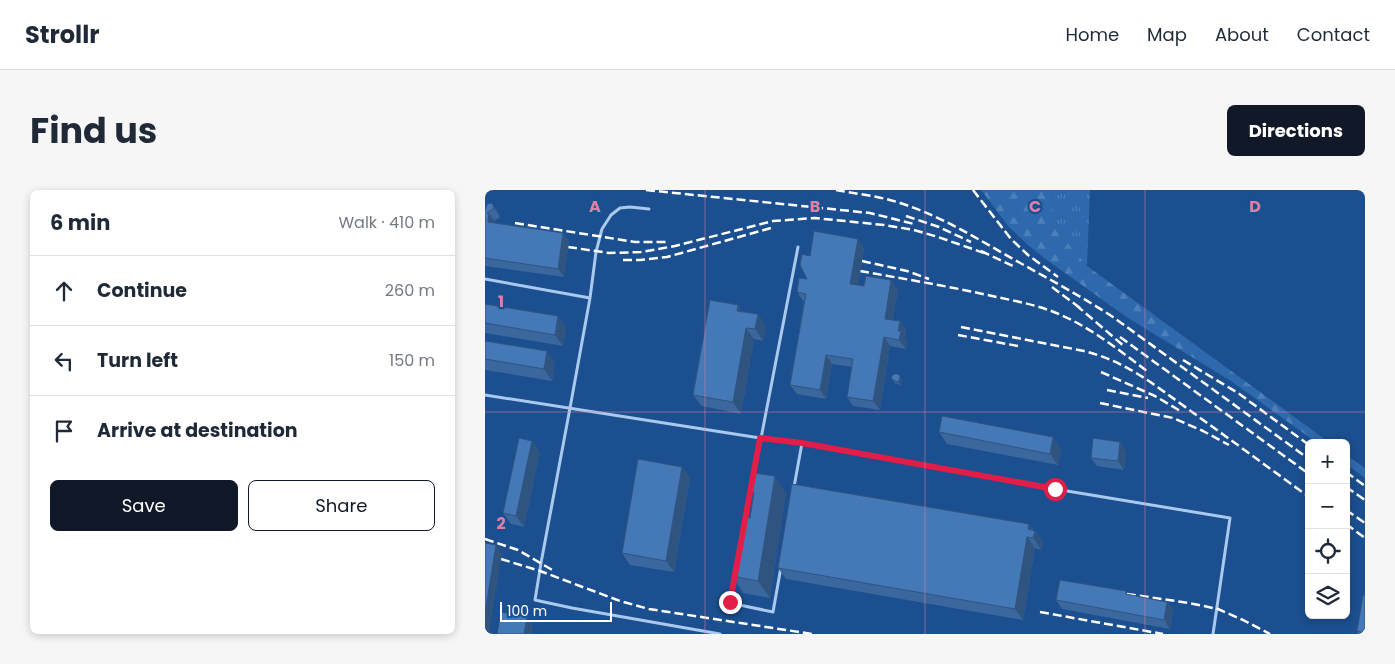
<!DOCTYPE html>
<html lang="en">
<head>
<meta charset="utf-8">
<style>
  body { margin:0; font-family:Poppins,sans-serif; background:#f6f6f7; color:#1f2937 }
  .controls { position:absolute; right:15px; bottom:15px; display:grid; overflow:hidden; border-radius:8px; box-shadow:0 2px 8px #0003 }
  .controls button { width:45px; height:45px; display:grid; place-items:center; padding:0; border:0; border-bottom:1px solid #e0e1e3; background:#fff; color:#1f2937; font:25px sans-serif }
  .scale { position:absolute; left:15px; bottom:12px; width:112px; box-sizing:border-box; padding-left:5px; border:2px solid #fff; border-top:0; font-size:14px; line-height:18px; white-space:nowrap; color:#fff; -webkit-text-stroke:4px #1b4f8f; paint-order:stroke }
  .stop { position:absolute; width:15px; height:15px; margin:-11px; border:4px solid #e11d48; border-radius:50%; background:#fff }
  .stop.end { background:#e11d48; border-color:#fff; box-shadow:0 1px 5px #0008 }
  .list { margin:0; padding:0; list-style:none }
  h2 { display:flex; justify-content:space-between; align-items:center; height:65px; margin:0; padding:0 20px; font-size:21px }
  h2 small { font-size:16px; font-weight:400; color:#747a83 }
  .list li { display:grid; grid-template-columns:32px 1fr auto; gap:15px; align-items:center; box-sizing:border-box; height:70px; padding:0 20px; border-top:1px solid #e0e1e3 }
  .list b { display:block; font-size:19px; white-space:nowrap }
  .list em { font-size:16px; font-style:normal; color:#747a83 }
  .actions { display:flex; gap:10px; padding:15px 20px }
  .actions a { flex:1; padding:11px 0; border:1px solid #111827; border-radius:8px; text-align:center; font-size:18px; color:#111827 }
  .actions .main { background:#111827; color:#fff }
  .icon { flex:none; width:28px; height:28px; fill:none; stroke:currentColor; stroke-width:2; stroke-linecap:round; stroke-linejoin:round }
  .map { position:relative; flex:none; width:880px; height:444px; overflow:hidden; border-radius:8px }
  header { display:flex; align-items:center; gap:30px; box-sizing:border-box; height:70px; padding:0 25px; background:#fff; border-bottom:1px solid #e0e1e3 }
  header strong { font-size:24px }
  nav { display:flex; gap:28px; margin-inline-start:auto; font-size:18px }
  .intro { display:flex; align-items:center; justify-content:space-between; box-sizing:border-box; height:120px; padding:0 30px }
  h1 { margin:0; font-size:35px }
  .button { padding:12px 22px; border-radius:8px; background:#111827; color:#fff; font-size:18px; font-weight:700 }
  main { display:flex; gap:30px; padding:0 30px }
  aside { flex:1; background:#fff; border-radius:8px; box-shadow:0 2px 8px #0003 }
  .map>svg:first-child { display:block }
  .grass { fill:url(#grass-tufts) }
  .forest { fill:url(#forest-firs) }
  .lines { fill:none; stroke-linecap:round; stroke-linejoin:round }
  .service { stroke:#a9c9ee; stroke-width:3 }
  .rail { stroke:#fff; stroke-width:2.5; stroke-dasharray:9 4; stroke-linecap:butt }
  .wall { fill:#3a679d }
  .shaded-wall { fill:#305480 }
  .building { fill:#4478b7; stroke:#305480 }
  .route { stroke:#e11d48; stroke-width:6 }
  .grid { fill:none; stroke:#dd80a5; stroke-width:1; stroke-opacity:0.55 }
  .grid-label { font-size:16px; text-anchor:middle; font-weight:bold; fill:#dd80a5; stroke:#1b4f8f; stroke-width:4.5; stroke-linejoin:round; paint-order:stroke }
</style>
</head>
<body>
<header>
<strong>Strollr</strong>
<nav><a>Home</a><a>Map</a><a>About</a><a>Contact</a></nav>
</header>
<div class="intro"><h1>Find us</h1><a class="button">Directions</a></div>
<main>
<aside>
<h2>6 min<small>Walk · 410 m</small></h2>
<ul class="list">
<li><svg class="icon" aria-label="ahead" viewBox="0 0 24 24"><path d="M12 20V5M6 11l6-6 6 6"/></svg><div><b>Continue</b></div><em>260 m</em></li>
<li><svg class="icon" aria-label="left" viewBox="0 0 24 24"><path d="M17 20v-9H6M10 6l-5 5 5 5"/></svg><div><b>Turn left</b></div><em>150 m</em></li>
<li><svg class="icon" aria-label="arrive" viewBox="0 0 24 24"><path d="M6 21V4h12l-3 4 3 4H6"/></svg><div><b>Arrive at destination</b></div></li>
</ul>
<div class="actions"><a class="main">Save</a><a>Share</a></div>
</aside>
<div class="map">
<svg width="880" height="444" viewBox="0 0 880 444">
  <defs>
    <pattern id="grass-tufts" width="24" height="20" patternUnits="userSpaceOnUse" patternTransform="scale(1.25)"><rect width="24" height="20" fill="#2e69ad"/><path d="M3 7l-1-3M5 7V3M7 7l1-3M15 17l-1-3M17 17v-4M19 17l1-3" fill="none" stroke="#4d80b9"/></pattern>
    <pattern id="forest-firs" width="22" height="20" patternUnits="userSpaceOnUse" patternTransform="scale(1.25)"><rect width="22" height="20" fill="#2e69ad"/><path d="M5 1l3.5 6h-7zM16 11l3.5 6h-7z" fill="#4d80b9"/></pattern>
  </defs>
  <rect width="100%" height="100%" fill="#1b4f8f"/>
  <path class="grass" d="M566,0H605L602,76L567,36Z"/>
  <path class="forest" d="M496,0H566L568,36L602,76L845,253H832L746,191L643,128L559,68L543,55L524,37Z
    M861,265L880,278V288L861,274Z"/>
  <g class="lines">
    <path class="service" d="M164,19L145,17L135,18L126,25L117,39L111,62L105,108L85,218L56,373L50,410L87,418L235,444
      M0,89L105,108
      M0,205L275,248L317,253L570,299L745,328L728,444
      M309,297L317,253
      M260,331L313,57
      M256,352L245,413L288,422L296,377"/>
    <path class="rail" d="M161,0L385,23L429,34
      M351,0C372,4 394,6 415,13C456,26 491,48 528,69C562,88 596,106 628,127L824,269
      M488,0L526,49L543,65L573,87
      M421,26L454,37L486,52
      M30,33L150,52H182
      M83,57L124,63L156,62L190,56L288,31L330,28L399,35L429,40L453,47L502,64
      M496,61L528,76
      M138,70H155L182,67L286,38
      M377,71L422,81L444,89
      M375,81C419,89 463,96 507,106C530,111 554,115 576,125C608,139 635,161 662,181
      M567,97L595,118
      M591,115L640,157
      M476,137L599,161C642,172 668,194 703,219C743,248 783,277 824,307
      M473,145L533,156
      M635,147L824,284
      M698,170L753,203L824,255
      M616,182L670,206L697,222
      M622,200L663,208
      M615,213L688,228L718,241L744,255
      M861,282L880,296
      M861,297L880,310
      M861,320L880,333
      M861,334L880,348
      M0,349L33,360L69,381
      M16,369L55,381L135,411L164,419L327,444
      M629,402L704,413L733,419L758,430L785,444
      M555,422L678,444"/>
  </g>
  <path class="wall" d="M7,13L13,22L15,27L9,31L10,33L78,43L84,52L79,87L0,76V21Z
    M379,58L373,95L379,96L406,90L413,99L408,130L421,140L420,147L422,150L421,159L405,156L395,220L368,216L362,207L367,177L347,174L341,209L312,204L305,195L319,111H318L312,102L322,89L325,66Z
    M0,114L81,138L78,156L0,143Z
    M253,115L258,122L281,136L278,151L269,149L256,224L217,216L208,205Z
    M0,151L70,173L67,191L0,180Z
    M417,189V192L415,195L410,193L408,190Z
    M454,242L576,259L573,275L462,254Z
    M641,261L639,280L612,276L606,268Z
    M55,262L39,337L26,334L18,323Z
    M197,277L205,288L189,382L145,375L137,363Z
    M266,302L301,303L285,408L258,403L247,386L252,380L265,328L268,305Z
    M548,340L550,341L558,352L556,360L550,358L538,430L301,389L293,378Z
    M643,405L682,412L688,420L685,439L577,419L571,410Z
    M880,405V444H874L872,441Z"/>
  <path class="shaded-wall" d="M7,13L13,22L15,27L9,18Z
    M4,23L10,32L9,41L3,32Z
    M78,43L84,52L79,87L73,79Z
    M373,49L379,58L372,103L365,94Z
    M406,90L413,99L407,138L400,129Z
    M253,115L262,127L252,121Z
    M273,124L281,136L278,151L270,139Z
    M73,126L81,138L78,156L70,145Z
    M415,131L421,140L420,147L422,150L421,159L414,150L413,141Z
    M261,138L269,149L256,224L248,212Z
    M399,147L405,156L395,220L388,211Z
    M62,161L70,173L67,191L59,179Z
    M341,165L347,174L341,209L335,200Z
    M415,186L417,189V192L415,195L413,192Z
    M568,247L576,259L573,275L565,264Z
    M47,251L55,262L39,337L31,326Z
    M635,252L641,261L639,280L633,271Z
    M197,277L205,288L189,382L181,371Z
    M290,286L301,303L285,408L273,391Z
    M544,334L558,352L556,360L543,339Z
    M542,347L550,358L538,430L530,419Z
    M11,355L17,364L4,444H0V423Z
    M682,412L688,420L685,439L679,430Z
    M42,427L48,435L47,444H39Z"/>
  <path class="building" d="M7,13L9,18L2,23H4L3,32L78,43L73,79L0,68V21L2,14Z
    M329,41L373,49L365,94L379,96L381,86L406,90L400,129L415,131L413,141H416L414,150L399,147L388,211L362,207L368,169L341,165L335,200L305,195L321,104L312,102L314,88L322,89L315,75L317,64L325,66Z
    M225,110L253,115L252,121L273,124L270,139L261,138L248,212L208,205Z
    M0,114L73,126L70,145L0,133Z
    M0,151L62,161L59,179L0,169Z
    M409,184H413L415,186V189L413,192L408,190L406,187Z
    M457,226L568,247L565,264L454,242Z
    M34,248L47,251L31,326L18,323Z
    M608,248L635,252L633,271L606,268Z
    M153,269L197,277L181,371L137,363Z
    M269,283L290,286L273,391L247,386L248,379L252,380L260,327L265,328L269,302H266Z
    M307,294L544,334L543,339L550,341L548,348L542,347L530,419L293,378Z
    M0,353L11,355L0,423Z
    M575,390L641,401V404L682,412L679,430L571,410Z
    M878,405H880V443L872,441Z
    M16,422L42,427L39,444H12Z"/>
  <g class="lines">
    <path class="route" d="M245,412L275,248L317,253L570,299"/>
  </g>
  <path class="grid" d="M220,0V444M440,0V444M660,0V444M0,222H880"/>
  <g class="grid-label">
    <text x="110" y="22">A</text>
    <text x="330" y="22">B</text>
    <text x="550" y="22">C</text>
    <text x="770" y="22">D</text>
    <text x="16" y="117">1</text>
    <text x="16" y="339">2</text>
  </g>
</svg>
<div class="controls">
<button>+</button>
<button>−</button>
<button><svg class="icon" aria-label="locate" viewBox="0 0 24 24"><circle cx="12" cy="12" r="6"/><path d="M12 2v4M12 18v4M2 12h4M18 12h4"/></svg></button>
<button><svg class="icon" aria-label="layers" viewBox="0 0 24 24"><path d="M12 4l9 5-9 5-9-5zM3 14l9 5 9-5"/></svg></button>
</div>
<div class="scale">100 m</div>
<div class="stop" style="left:570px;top:299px"></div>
<div class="stop end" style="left:245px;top:412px"></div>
</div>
</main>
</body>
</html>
